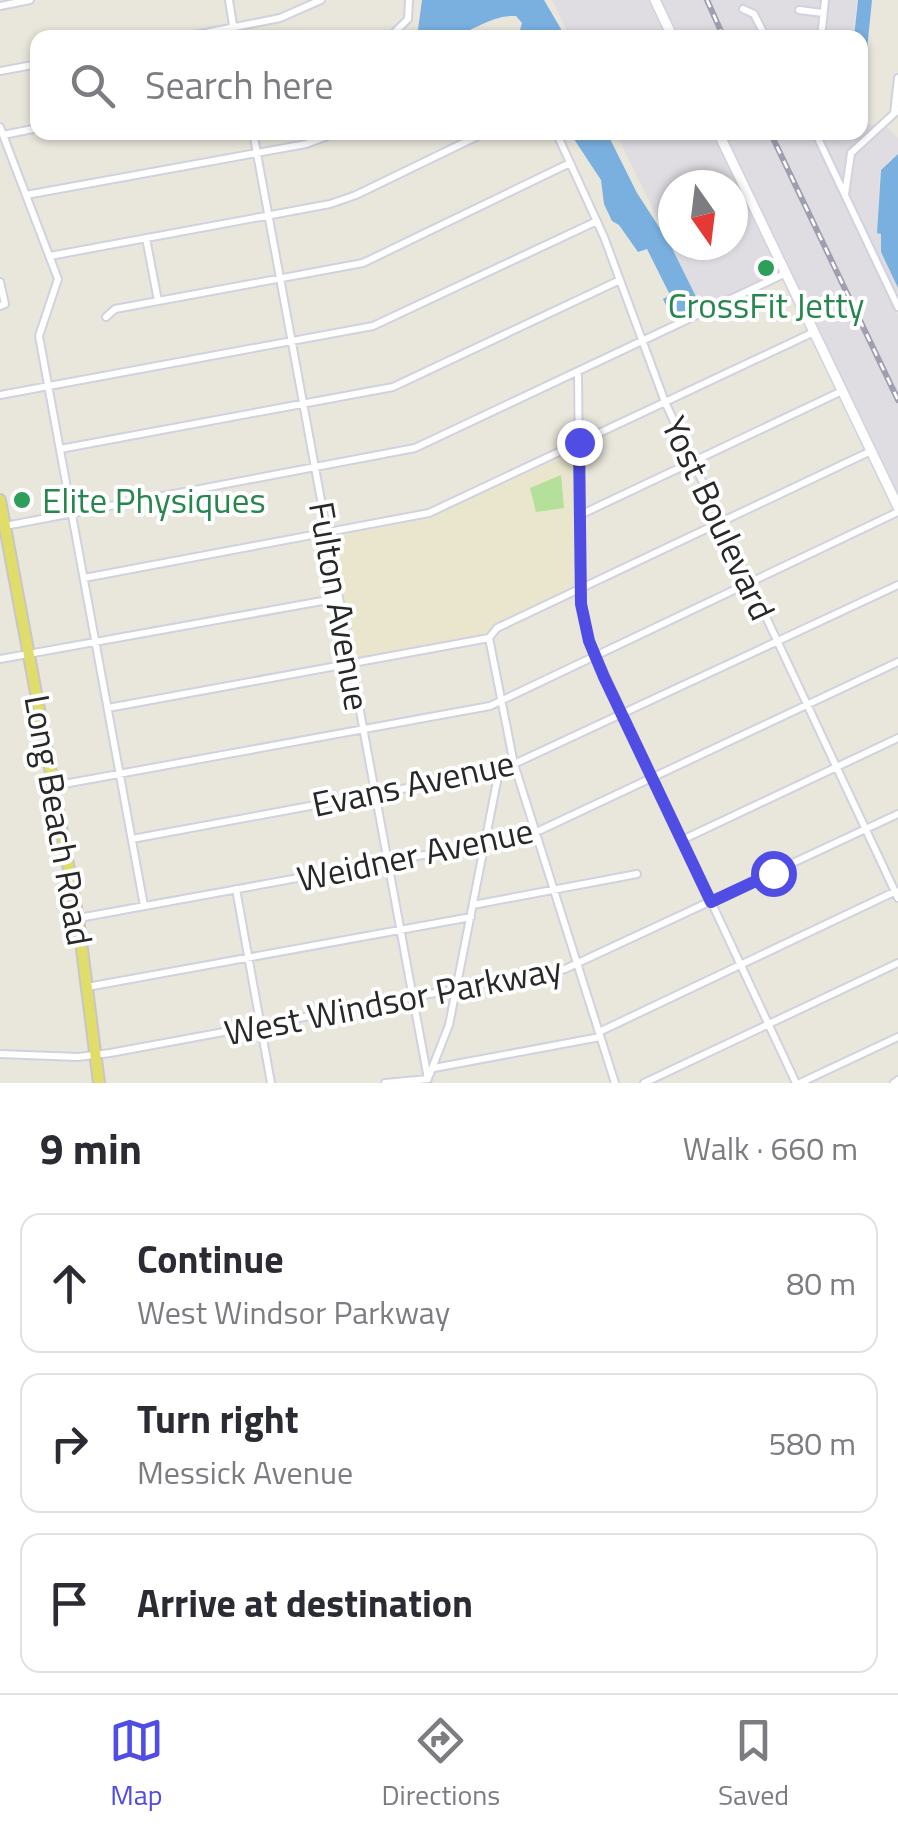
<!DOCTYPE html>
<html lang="en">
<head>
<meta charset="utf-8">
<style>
  body { margin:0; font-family:"Titillium Web",sans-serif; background:#f7f7f7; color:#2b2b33 }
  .compass { position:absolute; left:658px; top:170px; width:90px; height:90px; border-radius:50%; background:#fff; box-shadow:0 2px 8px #0004; rotate:166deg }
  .stop { position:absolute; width:30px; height:30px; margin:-22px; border:8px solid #504de5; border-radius:50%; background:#fff }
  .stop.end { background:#504de5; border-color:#fff; box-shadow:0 2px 10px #0008 }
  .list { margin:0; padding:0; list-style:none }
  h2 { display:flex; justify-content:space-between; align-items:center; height:130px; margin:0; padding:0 40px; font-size:42px }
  h2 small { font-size:32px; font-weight:400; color:#7c7c81 }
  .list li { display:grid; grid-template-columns:65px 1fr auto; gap:30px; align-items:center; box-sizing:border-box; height:140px; margin:0 20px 20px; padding:0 20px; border:2px solid #e1e1e2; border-radius:20px }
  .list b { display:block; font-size:38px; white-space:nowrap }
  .list p { margin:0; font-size:32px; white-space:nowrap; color:#7c7c81 }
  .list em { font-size:32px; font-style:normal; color:#7c7c81 }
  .icon { flex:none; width:55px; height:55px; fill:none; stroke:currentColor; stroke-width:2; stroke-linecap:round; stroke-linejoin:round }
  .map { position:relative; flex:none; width:898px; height:1083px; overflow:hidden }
  .search { position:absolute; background:#fff; box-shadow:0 2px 8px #0004; left:30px; right:30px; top:30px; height:110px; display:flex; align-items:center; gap:25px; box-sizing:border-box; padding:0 35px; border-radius:20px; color:#7c7c81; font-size:38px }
  .sheet { height:610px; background:#fff }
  nav { display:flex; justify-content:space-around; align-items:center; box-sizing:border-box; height:140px; border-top:2px solid #e1e1e2; background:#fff; font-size:28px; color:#7c7c81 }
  nav a { display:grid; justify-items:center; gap:5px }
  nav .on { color:#504de5 }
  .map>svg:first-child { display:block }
  .industrial { fill:#dfdce2; fill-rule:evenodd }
  .education { fill:#e9e6cd }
  .pitch { fill:#b4e09b }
  .water { fill:#7ab0e0 }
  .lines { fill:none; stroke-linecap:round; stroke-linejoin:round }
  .street-casing { stroke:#d1d1e0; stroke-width:10 }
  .secondary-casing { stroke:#d1d1e0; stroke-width:12 }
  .primary-casing { stroke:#c7c7c7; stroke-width:14 }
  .street { stroke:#fff; stroke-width:6 }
  .secondary { stroke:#fff; stroke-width:9 }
  .primary { stroke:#e0dd6a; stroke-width:10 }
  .rail-casing { stroke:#a09fb1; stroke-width:6 }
  .rail { stroke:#fff; stroke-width:2.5; stroke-dasharray:8; stroke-linecap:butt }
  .route { stroke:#504de5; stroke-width:12 }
  .leisure-dot { fill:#2e9e5b; stroke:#fff; stroke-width:4 }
  .labels { text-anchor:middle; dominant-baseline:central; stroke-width:8; stroke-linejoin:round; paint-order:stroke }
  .leisure-label { font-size:35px; fill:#27864d; stroke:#fff }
  .street-label { font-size:35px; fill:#282828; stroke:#fff }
</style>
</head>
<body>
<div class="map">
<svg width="898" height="1083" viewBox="0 0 898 1083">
  <rect width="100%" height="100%" fill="#e9e6dc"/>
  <path class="industrial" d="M552,0H857L853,38L570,37Z
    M861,123L887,127L898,138V154L880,170L877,232L881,233V252L898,288L894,307L898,316V508L785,274L703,312L616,133L860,132ZM673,185H733V245H673Z"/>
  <path class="education" d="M574,452L575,586L493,625L485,636L354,660L333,537L428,519Z"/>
  <path class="pitch" d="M561,475L564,508L536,512L530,488Z"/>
  <path class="water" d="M422,0H544L561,29V37H525L520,30L522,23L516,16C492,15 476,30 452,37C442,39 428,38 417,37Z
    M858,0H872L861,109L860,38L854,37Z
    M570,133H607L637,193L670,244L701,307L673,321L663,299L670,295L647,249L638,252L619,225L612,221L604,204L601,180Z
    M898,154V288L881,252V234L877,233L881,170Z"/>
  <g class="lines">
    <g class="street-casing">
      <path id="street" d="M229,0L235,38
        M0,6L30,0
        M743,9L754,14L766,38
        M799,10L823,13
        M180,38L280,18L321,0
        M389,38L408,19L409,0
        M821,38L825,0
        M0,71L38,64
        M894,113L898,78
        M0,127L58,279L39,336L144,906
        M253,132L428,1079L385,1083
        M556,132L604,237L665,402L898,898
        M815,132L898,307
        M3,135L38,128
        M26,195L306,144L338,132
        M845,195L851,153L898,110
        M146,238L158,301
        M50,256L330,204L356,195L486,132
        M0,282L5,304L0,306
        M106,317L115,309L363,263L570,163
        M578,372L580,577L581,604L589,641L796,1083
        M0,395L373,326L597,221
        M60,449L393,387L620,280
        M580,515L842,391
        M5,526L415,448L786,273
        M84,578L429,513L814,332
        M489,638L514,764L615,1083
        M0,659L339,598
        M108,708L489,638L497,628L871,451
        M53,786L490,706L898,512
        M132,839L499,771L898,585
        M682,840L898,738
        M236,889L271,1083
        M473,905L637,874
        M79,918L528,836L898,662
        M87,987L471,917
        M599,1032L896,891
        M0,1054L78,1057L110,1053L565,969L898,814
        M434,1068L600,1037
        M429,1076L449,1025L499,771
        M644,1083L898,963
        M800,1083L898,1037
        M894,1083L898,1080"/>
    </g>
    <g class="secondary-casing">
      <path id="secondary" d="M655,0L673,38
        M718,132L898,507"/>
    </g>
    <g class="primary-casing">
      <path id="primary" d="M0,500L78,918L99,1083"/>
    </g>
    <use href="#street" class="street"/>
    <use href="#secondary" class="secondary"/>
    <use href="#primary" class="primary"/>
    <g class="rail-casing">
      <path id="rail" d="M707,0L724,38
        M770,132L898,400"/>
    </g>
    <use href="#rail" class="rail"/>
  </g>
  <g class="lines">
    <path class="route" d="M579,442L581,604L589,641L604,677L711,902L773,873"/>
  </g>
  <g class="leisure-dot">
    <circle cx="766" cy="268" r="10"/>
    <circle cx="22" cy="500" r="10"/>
  </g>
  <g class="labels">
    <g class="leisure-label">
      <text x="766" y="305">CrossFit Jetty</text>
      <text x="42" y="500" text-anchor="start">Elite Physiques</text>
    </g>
    <g class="street-label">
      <text transform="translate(719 518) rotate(65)">Yost Boulevard</text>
      <text transform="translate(340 606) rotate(80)">Fulton Avenue</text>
      <text transform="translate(413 783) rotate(-12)">Evans Avenue</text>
      <text transform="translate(59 820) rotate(80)">Long Beach Road</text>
      <text transform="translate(415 854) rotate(-12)">Weidner Avenue</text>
      <text transform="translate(393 1000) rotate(-11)">West Windsor Parkway</text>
    </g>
  </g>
</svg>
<svg class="compass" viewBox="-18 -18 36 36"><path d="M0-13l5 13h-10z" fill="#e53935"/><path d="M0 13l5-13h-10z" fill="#7c7c81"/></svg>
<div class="stop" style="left:773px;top:873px"></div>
<div class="stop end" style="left:579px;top:442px"></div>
<div class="search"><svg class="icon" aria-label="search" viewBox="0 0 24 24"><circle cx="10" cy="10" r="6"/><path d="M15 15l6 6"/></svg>Search here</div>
</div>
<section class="sheet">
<h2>9 min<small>Walk · 660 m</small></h2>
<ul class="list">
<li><svg class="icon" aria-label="ahead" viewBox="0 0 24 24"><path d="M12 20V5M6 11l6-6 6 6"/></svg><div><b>Continue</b><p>West Windsor Parkway</p></div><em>80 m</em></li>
<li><svg class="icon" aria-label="right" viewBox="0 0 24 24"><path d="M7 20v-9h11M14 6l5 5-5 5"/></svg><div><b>Turn right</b><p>Messick Avenue</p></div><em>580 m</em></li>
<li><svg class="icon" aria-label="arrive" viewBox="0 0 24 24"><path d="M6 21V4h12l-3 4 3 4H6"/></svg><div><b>Arrive at destination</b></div></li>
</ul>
</section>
<nav>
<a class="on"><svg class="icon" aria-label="map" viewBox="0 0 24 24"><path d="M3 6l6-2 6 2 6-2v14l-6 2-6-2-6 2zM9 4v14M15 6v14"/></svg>Map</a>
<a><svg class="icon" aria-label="directions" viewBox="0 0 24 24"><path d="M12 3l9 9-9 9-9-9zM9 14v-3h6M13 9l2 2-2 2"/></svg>Directions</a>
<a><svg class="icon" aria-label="saved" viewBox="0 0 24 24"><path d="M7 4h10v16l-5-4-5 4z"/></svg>Saved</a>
</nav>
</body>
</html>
